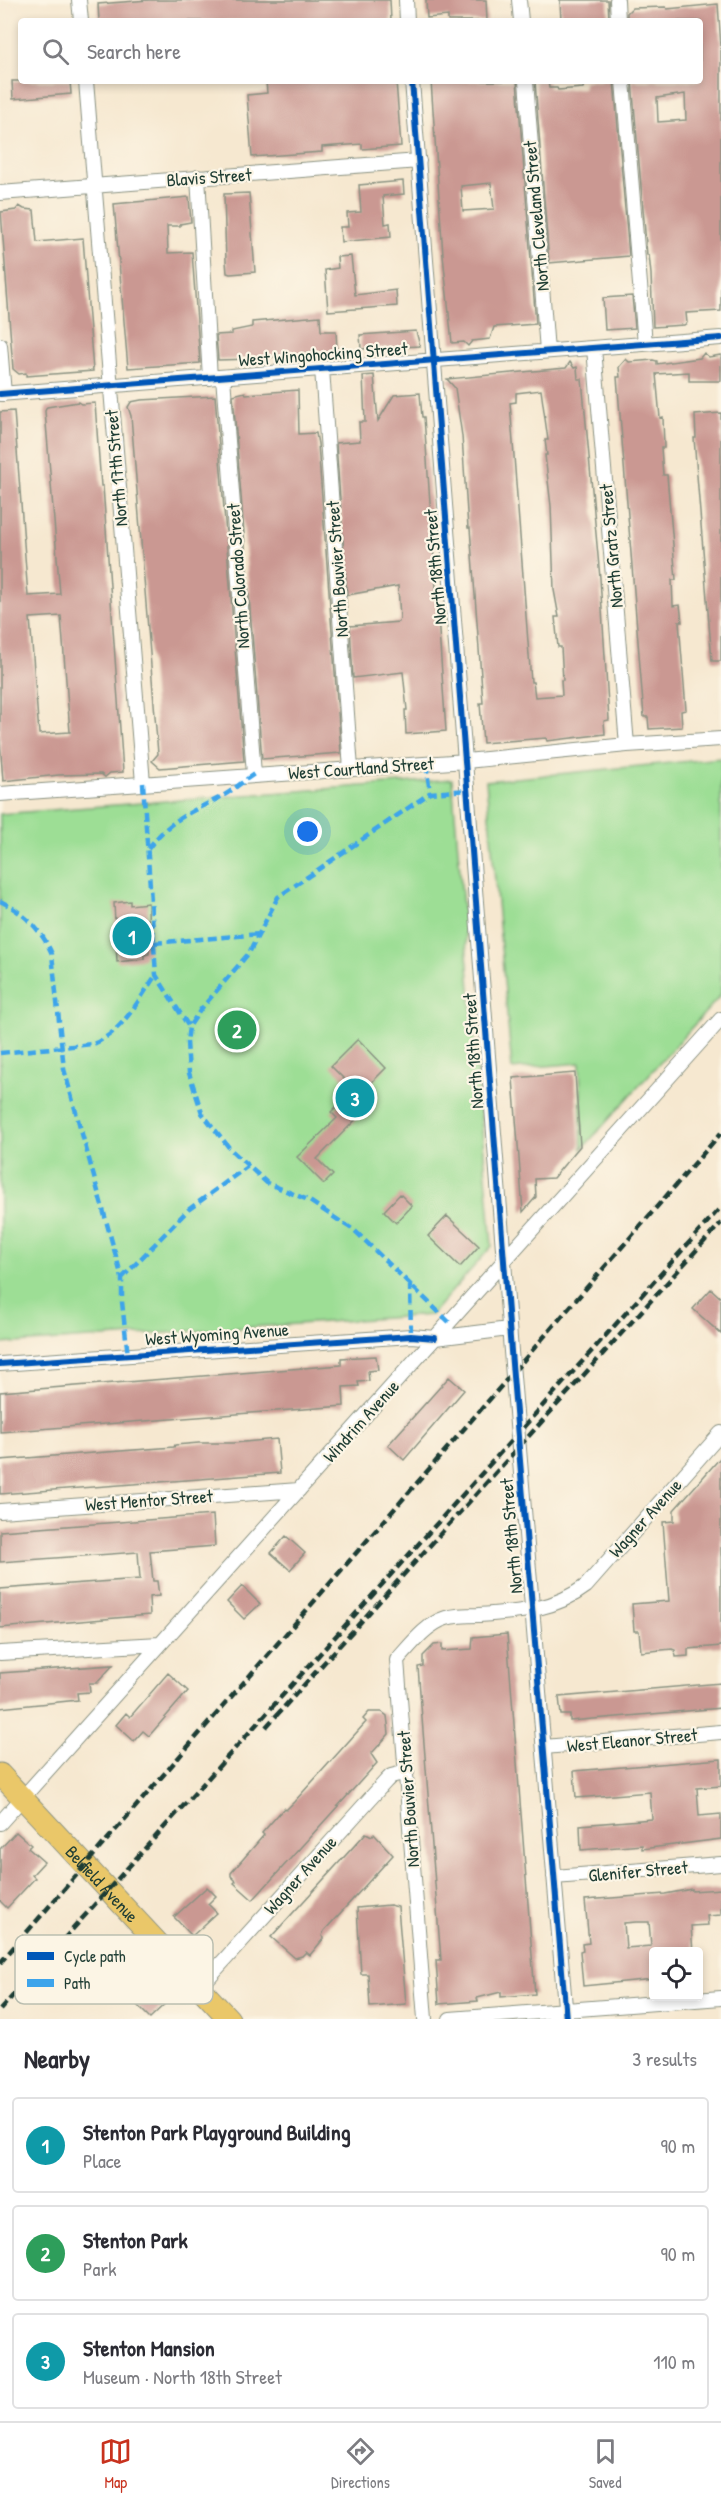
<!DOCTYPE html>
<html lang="en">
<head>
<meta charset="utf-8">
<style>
  body { margin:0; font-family:"Patrick Hand",sans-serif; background:#f7f7f7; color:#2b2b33 }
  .controls { position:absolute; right:18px; bottom:18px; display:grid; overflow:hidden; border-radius:6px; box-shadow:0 3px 9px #0003 }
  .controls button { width:54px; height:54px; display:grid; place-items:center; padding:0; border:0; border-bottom:2px solid #e1e1e2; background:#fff; color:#2b2b33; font:30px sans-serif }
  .you { position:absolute; left:308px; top:832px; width:21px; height:21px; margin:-15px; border:4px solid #fff; border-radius:50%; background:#1a73e8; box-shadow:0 0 0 9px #1a73e833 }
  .badge { display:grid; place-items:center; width:39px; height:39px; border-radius:50%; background:#c8321e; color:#fff; font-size:20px; font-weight:700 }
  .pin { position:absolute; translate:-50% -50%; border:3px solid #fff; box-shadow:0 2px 6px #0006 }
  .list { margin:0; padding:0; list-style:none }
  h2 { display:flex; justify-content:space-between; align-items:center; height:78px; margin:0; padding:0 24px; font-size:26px }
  h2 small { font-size:20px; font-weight:400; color:#7c7c81 }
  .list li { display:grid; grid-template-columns:39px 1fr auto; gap:18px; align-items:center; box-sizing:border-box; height:96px; margin:0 12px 12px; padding:0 12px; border:2px solid #e1e1e2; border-radius:6px }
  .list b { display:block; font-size:22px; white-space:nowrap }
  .list p { margin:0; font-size:20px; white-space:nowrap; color:#7c7c81 }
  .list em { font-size:20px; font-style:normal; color:#7c7c81 }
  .icon { flex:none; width:33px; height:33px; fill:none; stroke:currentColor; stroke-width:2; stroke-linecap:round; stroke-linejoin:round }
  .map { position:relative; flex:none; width:721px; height:2019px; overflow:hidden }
  .search { position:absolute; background:#fff; box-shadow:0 3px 9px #0003; left:18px; right:18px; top:18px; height:66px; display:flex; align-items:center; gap:15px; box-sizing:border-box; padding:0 21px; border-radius:6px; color:#7c7c81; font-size:22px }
  .sheet { height:402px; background:#fff }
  nav { display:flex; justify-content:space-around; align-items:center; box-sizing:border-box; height:84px; border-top:2px solid #e1e1e2; background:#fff; font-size:16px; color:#7c7c81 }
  nav a { display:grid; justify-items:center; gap:3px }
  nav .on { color:#c8321e }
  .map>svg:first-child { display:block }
  .green { fill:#9dde95; stroke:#5e8e64; stroke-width:1.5 }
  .building { fill:#ca9892; fill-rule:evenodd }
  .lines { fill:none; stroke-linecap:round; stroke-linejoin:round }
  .minor-casing { stroke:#8a9282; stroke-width:16 }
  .primary-casing { stroke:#8a9282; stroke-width:23 }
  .minor { stroke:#fff; stroke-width:14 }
  .primary { stroke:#eac769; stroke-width:21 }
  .rail { stroke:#1f3d34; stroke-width:4.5; stroke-dasharray:9 4.5; stroke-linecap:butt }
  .quiet { stroke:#3da4eb; stroke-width:4.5; stroke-dasharray:9 4.5; stroke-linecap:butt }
  .cycleway-casing { stroke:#fcf5e5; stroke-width:10 }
  .cycleway { stroke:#0057b8; stroke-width:6 }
  .labels { text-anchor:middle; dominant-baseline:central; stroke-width:4.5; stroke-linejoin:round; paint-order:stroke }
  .street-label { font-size:18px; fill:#1f3d34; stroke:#fcf5e5 }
  .key { fill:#fcf5e5; stroke:#babeb0; stroke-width:1.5 }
  .key-label { font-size:16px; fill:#1f3d34 }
</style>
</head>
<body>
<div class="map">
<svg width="721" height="2019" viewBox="0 0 721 2019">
  <rect width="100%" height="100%" fill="#fcf5e5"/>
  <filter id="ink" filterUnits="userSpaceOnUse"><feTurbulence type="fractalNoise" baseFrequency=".0167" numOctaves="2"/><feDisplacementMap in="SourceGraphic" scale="12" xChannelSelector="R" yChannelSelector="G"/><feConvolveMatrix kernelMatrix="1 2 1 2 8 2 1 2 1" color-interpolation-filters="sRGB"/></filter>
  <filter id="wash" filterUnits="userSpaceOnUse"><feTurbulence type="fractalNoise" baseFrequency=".008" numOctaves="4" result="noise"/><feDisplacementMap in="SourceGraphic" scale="24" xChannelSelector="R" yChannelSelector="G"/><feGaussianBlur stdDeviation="1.35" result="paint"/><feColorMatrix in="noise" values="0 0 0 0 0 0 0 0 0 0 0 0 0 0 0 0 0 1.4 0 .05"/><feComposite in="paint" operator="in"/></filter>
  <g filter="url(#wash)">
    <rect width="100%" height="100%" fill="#f6e8d0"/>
    <path class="green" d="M721,758V995L582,1149L580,1063L512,1069L486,781Z
      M452,779L492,1246L431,1315L0,1344V814Z"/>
    <g id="blocks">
      <path class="building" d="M149,0H390L391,21H99L98,4Z
        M426,0H486L487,21H448V16L427,18Z
        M560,0H608L609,21H561Z
        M718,4L721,47V311L686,313L687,323L684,325L653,327L651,274L649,255H647L632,81H700V21H627V13L632,8L666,7L667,9ZM685,94L686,120L658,122L657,98Z
        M12,81H70L71,94L13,99Z
        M266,81H396L401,146L362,149V144L322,147V152L252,157L247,95L267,93Z
        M431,81H517L536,324L494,327L490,339L472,341L468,346L464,342L452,343L443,255ZM491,183L494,209L463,211L461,186Z
        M535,81H548L549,88H557L558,90L583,88L585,81H614L629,256L549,263Z
        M403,181L404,194L383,196L385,224L390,223L391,237L341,242L340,227H348L347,213L361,212L359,185Z
        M249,193L255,272L230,274L227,273L226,261L224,194Z
        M189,197L191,222L180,224V226H167L168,253L192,252L200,363L128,368L114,204Z
        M19,206L24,209L34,210L37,242L83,238L93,371L26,376V373L19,374L13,369L1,212L16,210Z
        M351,256L355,295L396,290L397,306L328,311L325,270L338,268L337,257Z
        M632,296L635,328L605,330L603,298Z
        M320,316L321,331H336L337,351L252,359L218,360L216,335L232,334V331L252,327V322Z
        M416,331L420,346L361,349L360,335Z
        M704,353L709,357L721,355V381H689V372L656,374L660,418L663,417L664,448H661L663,475H667L676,580H672L673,606L680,605L682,622H679L686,710L681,711L682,727L649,729L648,717H644L617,377H620L619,367L626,359L629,362L653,360L657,361V364L700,358Z
        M570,362L574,368L577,367L578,379H582L600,578L609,720L604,721L605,734L547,741L546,738L483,743L480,703H483L470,528H468L462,436L455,388L447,379L566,368ZM541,390L548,440H545L547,455H545L551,506L554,590L559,617H555L558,647H561L563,680H561L562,695L535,697L533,682H531L510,403L516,402V393Z
        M374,375L378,421L394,395L420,393L422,417H424L446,731L406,734L405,710H407L403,672L353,678L350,626L399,622L400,618L398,586L347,595L336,443L360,441L359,422H365L363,376Z
        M298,390L299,434L316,433L318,444L341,753L262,759L233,395L245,392L246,394Z
        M215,396L244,761L160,768L152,761L158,754L157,741L131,416L128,407L131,402L141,400Z
        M78,402L81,404L95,403L101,486H103L123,772L110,773L105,777L101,774L59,775L3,781L0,741V412L14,411L28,596L60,594L45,411L47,407ZM61,616L70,732L39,734L30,618Z
        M721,413V661H712L694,438H696L695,415Z
        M130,901V905L148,903L149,954L144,955V959L117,962L114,903Z
        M358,1039L386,1068L361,1093L371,1104L317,1159L333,1175L324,1184L297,1157L337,1118L331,1112L354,1089L331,1066Z
        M575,1073L580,1146L553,1178L535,1179L536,1197L523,1212L513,1078Z
        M400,1194L412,1206L396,1223L384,1211Z
        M447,1216L479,1246L460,1267L428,1236Z
        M711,1289L721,1298V1334L693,1309Z
        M376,1356L378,1370L368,1371L369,1381L358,1382L359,1386L343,1387L344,1406L0,1432V1392L341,1365V1358Z
        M449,1377L464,1390L404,1460L388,1445Z
        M277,1439L280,1473L0,1494V1460L174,1447L175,1445L199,1443H234Z
        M721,1457V1646L688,1649V1656L676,1657L675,1650L672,1649L641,1652L639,1631H634L632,1604L669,1601L663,1522L674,1521V1510Z
        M213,1515L215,1546L150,1551L153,1581H157L159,1596L149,1597L150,1615L0,1628V1589L140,1579L138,1552L0,1562V1531Z
        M286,1536L305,1553L290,1570L271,1553Z
        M242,1586L260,1604L244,1619L227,1602Z
        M507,1634L535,1994L501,1997V1992L477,1998L478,2001L439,2004L436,1960H441L418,1667L423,1666V1656L434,1645L442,1644V1651L472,1649L473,1637Z
        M113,1665L97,1683H89L90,1692L77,1693L78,1700L0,1708V1673Z
        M168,1673L188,1691L149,1736L143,1731L134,1741L116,1725L126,1713L130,1717Z
        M721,1683V1708L570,1721V1715H561L559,1697Z
        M369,1712H382L387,1716L388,1724L389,1734L371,1754L377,1763L253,1900L234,1883L236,1881L231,1876V1873L264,1835L262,1833L284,1808L286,1810L294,1802L366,1722L363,1719Z
        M721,1759V1786L697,1788L699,1816L721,1814V1839L642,1849V1845L581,1850L580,1825L652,1819L650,1792L576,1798L574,1771Z
        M16,1832L31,1845L28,1848L44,1862L32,1875L35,1878L7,1908L0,1901V1849Z
        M366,1833L372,1836L374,1834L393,1855L324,1931L322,1936L324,1938L310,1955L306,1952L302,1956L295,1958L271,1937Z
        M207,1887L216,1896L208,1904L217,1913L192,1936L174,1917Z
        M692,1889V1891L721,1889V1915L707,1916L708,1925L691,1926L693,1952H654V1979L583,1986L580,1951L583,1950L582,1944L589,1943L585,1900L665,1894ZM636,1922H649L651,1946L626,1948L624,1923Z
        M390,1905L398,1907L406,2004L370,2007L368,1974H361L357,1908Z
        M155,1983L170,1999L150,2018L135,2003Z"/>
    </g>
  </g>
  <g filter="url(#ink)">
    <use href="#blocks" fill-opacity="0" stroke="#8a9282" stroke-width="1.5"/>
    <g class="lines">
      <g class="minor-casing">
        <path id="minor" d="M79,0L81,21
          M406,0L407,21
          M519,0L521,21
          M617,0L618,21
          M86,81L143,783
          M412,81L512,1364L566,2019
          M526,81L547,351
          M623,81L645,344
          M198,177L210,378
          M0,193L419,161
          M0,345L4,394
          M594,348L627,745
          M322,369L351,769
          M223,377L254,774
          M0,394L721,338
          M0,794L466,761L627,745L721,739
          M0,1364L411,1336L435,1338L509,1329
          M0,1511L299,1490
          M0,1653L160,1644
          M544,1747L721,1732
          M0,1823L721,1019
          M554,1877L721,1864
          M200,1987L386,1781L391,1776L407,1772
          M425,2019L397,1660C410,1646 426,1624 446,1618C456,1615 468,1615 479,1615C518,1612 553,1611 586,1586L721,1433
          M450,2019L721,1998"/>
      </g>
      <g class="primary-casing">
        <g id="primary">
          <path id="s1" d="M0,1774L229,2019"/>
        </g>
      </g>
      <use href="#minor" class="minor"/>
      <use href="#primary" class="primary"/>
      <path class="rail" d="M266,1727L721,1223
        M0,1963L721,1133
        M0,2010L721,1207"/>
      <path class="quiet" d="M426,764L430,793
        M143,783L156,975L189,1027
        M148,849C169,820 189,813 219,798C231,792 242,782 254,774
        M0,901C23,912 42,930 52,954L64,1069L122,1278V1302L128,1356
        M154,943L260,934
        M0,1053L93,1044C122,1033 139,999 156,975
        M122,1278L188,1210L248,1166
        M410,1283L411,1336
        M449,1322L355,1231L308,1200L267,1183L231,1150L202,1113L189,1073L187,1042L189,1027L201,1009L249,953L278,897L430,793L469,790"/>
      <g class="cycleway-casing">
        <path id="cycleway" d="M412,81L512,1364L566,2019
          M0,394L721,338
          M0,1364L411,1336L435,1338"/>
      </g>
      <use href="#cycleway" class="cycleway"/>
    </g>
  </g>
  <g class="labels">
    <g class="street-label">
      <text transform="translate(209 177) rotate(-4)">Blavis Street</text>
      <text transform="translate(536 216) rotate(-95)">North Cleveland Street</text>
      <text transform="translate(323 354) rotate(-4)">West Wingohocking Street</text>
      <text transform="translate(116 468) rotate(-95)">North 17th Street</text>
      <text transform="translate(611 546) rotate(-95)">North Gratz Street</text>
      <text transform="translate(435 567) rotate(-95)">North 18th Street</text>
      <text transform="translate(337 569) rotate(-94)">North Bouvier Street</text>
      <text transform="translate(238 576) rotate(-94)">North Colorado Street</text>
      <text transform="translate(361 768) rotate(-4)">West Courtland Street</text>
      <text transform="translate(473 1051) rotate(-94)">North 18th Street</text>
      <text transform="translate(217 1334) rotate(-4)">West Wyoming Avenue</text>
      <text transform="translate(361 1421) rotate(-48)">Windrim Avenue</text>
      <text transform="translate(149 1500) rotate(-4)">West Mentor Street</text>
      <text transform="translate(645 1518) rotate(-48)">Wagner Avenue</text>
      <text transform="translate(511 1536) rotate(-95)">North 18th Street</text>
      <text transform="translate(632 1740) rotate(-5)">West Eleanor Street</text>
      <text transform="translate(408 1799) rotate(-94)">North Bouvier Street</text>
      <text transform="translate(638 1871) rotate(-5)">Glenifer Street</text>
      <text transform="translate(300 1875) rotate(-48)">Wagner Avenue</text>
      <text stroke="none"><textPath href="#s1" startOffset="150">Belfield Avenue</textPath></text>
    </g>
  </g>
  <rect x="15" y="1935" width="198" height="69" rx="9" class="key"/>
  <rect x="27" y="1952" width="27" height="8" fill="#0057b8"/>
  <rect x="27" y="1979" width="27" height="8" fill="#3da4eb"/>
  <g class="key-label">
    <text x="64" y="1962">Cycle path</text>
    <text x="64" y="1989">Path</text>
  </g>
</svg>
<div class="controls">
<button><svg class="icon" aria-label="locate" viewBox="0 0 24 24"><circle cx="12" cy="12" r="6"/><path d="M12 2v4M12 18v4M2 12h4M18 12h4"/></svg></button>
</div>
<div class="you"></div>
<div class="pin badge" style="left:132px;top:936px;background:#0f9aa8">1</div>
<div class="pin badge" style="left:237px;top:1030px;background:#2e9e5b">2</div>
<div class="pin badge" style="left:355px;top:1098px;background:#0f9aa8">3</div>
<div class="search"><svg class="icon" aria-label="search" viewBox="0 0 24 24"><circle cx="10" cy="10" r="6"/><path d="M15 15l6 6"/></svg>Search here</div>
</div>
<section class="sheet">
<h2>Nearby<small>3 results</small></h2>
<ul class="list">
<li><span class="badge" style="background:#0f9aa8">1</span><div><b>Stenton Park Playground Building</b><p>Place</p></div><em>90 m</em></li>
<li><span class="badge" style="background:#2e9e5b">2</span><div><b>Stenton Park</b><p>Park</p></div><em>90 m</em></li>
<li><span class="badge" style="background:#0f9aa8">3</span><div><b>Stenton Mansion</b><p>Museum · North 18th Street</p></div><em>110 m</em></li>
</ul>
</section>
<nav>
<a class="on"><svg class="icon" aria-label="map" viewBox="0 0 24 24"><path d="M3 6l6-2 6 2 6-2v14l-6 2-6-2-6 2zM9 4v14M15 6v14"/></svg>Map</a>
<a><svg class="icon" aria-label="directions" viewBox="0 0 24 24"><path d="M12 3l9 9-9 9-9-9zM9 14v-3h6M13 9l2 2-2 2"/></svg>Directions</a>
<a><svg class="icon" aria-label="saved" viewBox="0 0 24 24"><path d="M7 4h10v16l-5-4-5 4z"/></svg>Saved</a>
</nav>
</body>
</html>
